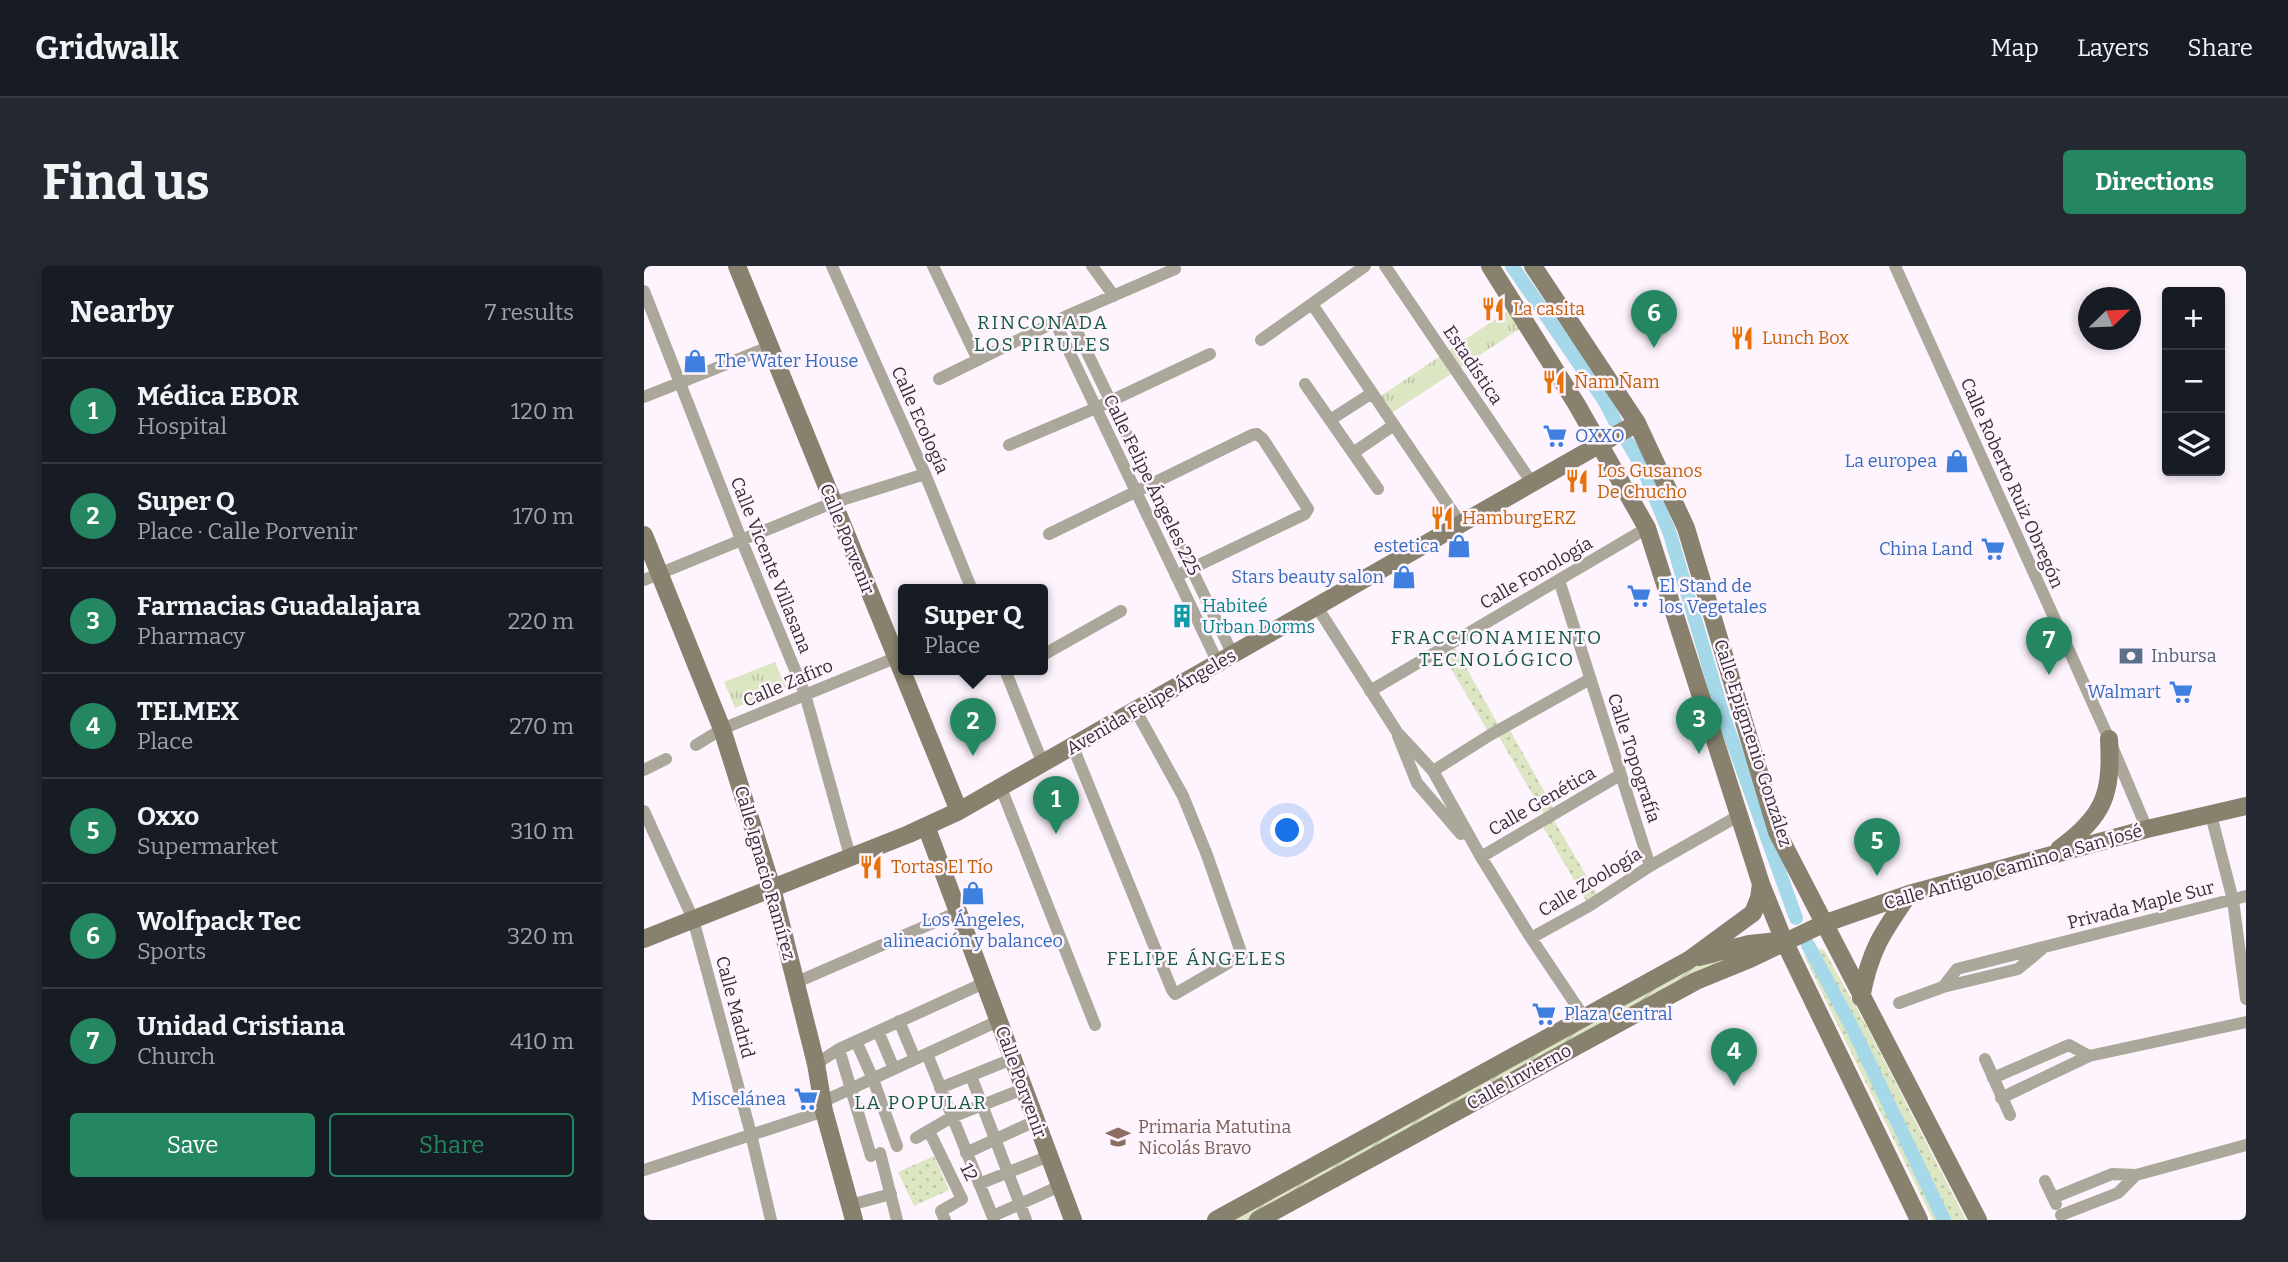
<!DOCTYPE html>
<html lang="en">
<head>
<meta charset="utf-8">
<style>
  body { margin:0; font-family:Bitter,serif; background:#242831; color:#f1f3f6 }
  .controls { position:absolute; right:21px; top:21px; display:grid; overflow:hidden; border-radius:7px; box-shadow:0 4px 10px #0003 }
  .controls button { width:63px; height:63px; display:grid; place-items:center; padding:0; border:0; border-bottom:2px solid #363941; background:#171b24; color:#f1f3f6; font:35px sans-serif }
  .compass { position:absolute; left:1434px; top:21px; width:63px; height:63px; border-radius:50%; background:#171b24; box-shadow:0 4px 10px #0003; rotate:67deg }
  .you { position:absolute; left:644px; top:565px; width:24px; height:24px; margin:-18px; border:5px solid #fff; border-radius:50%; background:#1a73e8; box-shadow:0 0 0 10px #1a73e833 }
  .badge { display:grid; place-items:center; width:46px; height:46px; border-radius:50%; background:#258761; color:#fff; font-size:23px; font-weight:700 }
  .pin { position:absolute; translate:-50% -58px; filter:drop-shadow(0 2px 4px #0008) }
  .pin::after { content:''; position:absolute; top:37px; width:24px; height:21px; background:inherit; clip-path:polygon(0 0,100% 0,50% 100%) }
  .popup { position:absolute; left:254px; top:318px; width:150px; height:91px; box-sizing:border-box; display:grid; place-content:center; border-radius:7px; background:#171b24; filter:drop-shadow(0 2px 5px #0005); font-size:23px; white-space:nowrap; color:#9ea1a6 }
  .popup b { font-size:26px; color:#f1f3f6 }
  .popup::after { content:''; position:absolute; left:50%; top:100%; margin-left:-14px; border:14px solid transparent; border-top-color:#171b24 }
  .list { margin:0; padding:0; list-style:none }
  h2 { display:flex; justify-content:space-between; align-items:center; height:91px; margin:0; padding:0 28px; font-size:30px }
  h2 small { font-size:23px; font-weight:400; color:#9ea1a6 }
  .list li { display:grid; grid-template-columns:46px 1fr auto; gap:21px; align-items:center; box-sizing:border-box; height:105px; padding:0 28px; border-top:2px solid #363941 }
  .list b { display:block; font-size:26px; white-space:nowrap }
  .list p { margin:0; font-size:23px; white-space:nowrap; color:#9ea1a6 }
  .list em { font-size:23px; font-style:normal; color:#9ea1a6 }
  .actions { display:flex; gap:14px; padding:21px 28px }
  .actions a { flex:1; padding:16px 0; border:2px solid #258761; border-radius:7px; text-align:center; font-size:24px; color:#258761 }
  .actions .main { background:#258761; color:#fff }
  .icon { flex:none; width:38px; height:38px; fill:none; stroke:currentColor; stroke-width:2; stroke-linecap:round; stroke-linejoin:round }
  .map { position:relative; flex:none; width:1602px; height:954px; overflow:hidden; border-radius:7px }
  header { display:flex; align-items:center; gap:42px; box-sizing:border-box; height:98px; padding:0 35px; background:#171b24; border-bottom:2px solid #363941 }
  header strong { font-size:33px }
  nav { display:flex; gap:38px; margin-inline-start:auto; font-size:24px }
  .intro { display:flex; align-items:center; justify-content:space-between; box-sizing:border-box; height:168px; padding:0 42px }
  h1 { margin:0; font-size:49px }
  .button { padding:18px 32px; border-radius:7px; background:#258761; color:#fff; font-size:24px; font-weight:700 }
  main { display:flex; gap:42px; padding:0 42px }
  aside { flex:1; background:#171b24; border-radius:7px; box-shadow:0 4px 10px #0003 }
  .map>svg:first-child { display:block }
  .grass { fill:url(#grass-tufts) }
  .park { fill:url(#park-dots) }
  .garden { fill:url(#garden-furrows) }
  .lines { fill:none; stroke-linecap:round; stroke-linejoin:round }
  .canal { stroke:#a5d8e9; stroke-width:14 }
  .street { stroke:#aba79a; stroke-width:12 }
  .secondary { stroke:#87816d; stroke-width:18 }
  .labels { text-anchor:middle; dominant-baseline:central; stroke-width:5; stroke-linejoin:round; paint-order:stroke }
  .food-label { font-size:18px; fill:#c56008; stroke:#fef4fe; text-anchor:start }
  .shop-label { font-size:18px; fill:#366cbe; stroke:#fef4fe; text-anchor:end }
  .street-label { font-size:18px; fill:#372d37; stroke:#fef4fe }
  .culture-label { font-size:18px; fill:#0d838f; stroke:#fef4fe; text-anchor:start }
  .service-label { font-size:18px; fill:#4e5e75; stroke:#fef4fe; text-anchor:start }
  .education-label { font-size:18px; fill:#785e54; stroke:#fef4fe; text-anchor:start }
  .neighbourhood-label { font-size:19px; letter-spacing:2px; fill:#165a3f; stroke:#fef4fe }
</style>
</head>
<body>
<header>
<strong>Gridwalk</strong>
<nav><a>Map</a><a>Layers</a><a>Share</a></nav>
</header>
<div class="intro"><h1>Find us</h1><a class="button">Directions</a></div>
<main>
<aside>
<h2>Nearby<small>7 results</small></h2>
<ul class="list">
<li><span class="badge">1</span><div><b>Médica EBOR</b><p>Hospital</p></div><em>120 m</em></li>
<li><span class="badge">2</span><div><b>Super Q</b><p>Place · Calle Porvenir</p></div><em>170 m</em></li>
<li><span class="badge">3</span><div><b>Farmacias Guadalajara</b><p>Pharmacy</p></div><em>220 m</em></li>
<li><span class="badge">4</span><div><b>TELMEX</b><p>Place</p></div><em>270 m</em></li>
<li><span class="badge">5</span><div><b>Oxxo</b><p>Supermarket</p></div><em>310 m</em></li>
<li><span class="badge">6</span><div><b>Wolfpack Tec</b><p>Sports</p></div><em>320 m</em></li>
<li><span class="badge">7</span><div><b>Unidad Cristiana</b><p>Church</p></div><em>410 m</em></li>
</ul>
<div class="actions"><a class="main">Save</a><a>Share</a></div>
</aside>
<div class="map">
<svg width="1602" height="954" viewBox="0 0 1602 954">
  <defs>
    <pattern id="grass-tufts" width="24" height="20" patternUnits="userSpaceOnUse" patternTransform="scale(1.75)"><rect width="24" height="20" fill="#dde6c2"/><path d="M3 7l-1-3M5 7V3M7 7l1-3M15 17l-1-3M17 17v-4M19 17l1-3" fill="none" stroke="#bec6a7"/></pattern>
    <pattern id="park-dots" width="8" height="8" patternUnits="userSpaceOnUse" patternTransform="scale(1.75)"><rect width="8" height="8" fill="#dde6c2"/><path d="M2 2h.1M6 6h.1" fill="none" stroke="#bec6a7" stroke-width="1.8" stroke-linecap="round"/></pattern>
    <pattern id="garden-furrows" width="10" height="10" patternUnits="userSpaceOnUse" patternTransform="scale(1.75)"><rect width="10" height="10" fill="#dde6c2"/><path d="M-1 1l2-2M0 10L10 0M9 11l2-2" fill="none" stroke="#bec6a7"/></pattern>
  </defs>
  <rect width="100%" height="100%" fill="#fef4fe"/>
  <path class="grass" d="M871,40L883,58L743,150L732,133Z
    M131,396L142,421L91,442L80,416Z"/>
  <path class="park" d="M808,376L856,462L863,459L913,548L908,551L956,633L945,640L897,557L903,553L852,466L846,469L796,384Z
    M1173,682L1180,684L1222,759L1322,954H1289L1160,690Z
    M290,890L305,924L270,940L254,906Z"/>
  <path class="garden" d="M1107,683L606,954H584L1047,698Z"/>
  <g class="lines">
    <path class="canal" d="M868,0L960,134L971,155
      M984,177L999,202L1026,268L1079,449L1152,652
      M1164,679L1209,763L1300,954"/>
    <path class="street" d="M188,0L281,208L328,324
      M289,0L334,94
      M448,0L470,30
      M741,0L888,217
      M1251,0L1465,473L1503,563
      M0,25L97,273L161,428L206,590
      M668,38L817,258
      M425,49L589,389
      M411,56L574,397
      M617,74L721,0
      M295,113L425,49L531,3
      M661,118L734,223
      M0,131L125,81
      M686,154L728,127
      M365,179L452,142L566,88
      M709,187L750,159
      M405,268L608,169L613,168L619,173L664,243L661,248L532,310
      M0,314L188,237L281,208
      M915,314L1006,600
      M673,341L753,466L789,505L837,591L887,672L940,751
      M399,389L477,345
      M361,404L399,498
      M726,425L1003,262
      M754,470L773,517L817,568
      M52,479L78,463L251,392
      M429,481L528,724L531,728L598,689L563,589L539,530L492,445
      M0,504L22,493
      M789,505L846,469L946,413
      M357,522L451,759
      M0,545L49,653L107,868L127,954
      M1567,549L1589,634L1602,733
      M837,591L976,509
      M887,672L945,640L1006,600L1096,549
      M153,716L314,646
      M1299,721L1313,703L1602,630
      M1255,737L1299,721L1374,703L1398,683
      M255,755L271,793
      M234,765L250,803
      M212,775L229,813L253,880
      M195,783L227,890
      M283,788L350,954
      M1341,793L1366,849
      M172,798L195,783L340,717
      M327,810L382,954
      M1349,812L1425,779L1445,790
      M296,822L368,793
      M1357,832L1445,790L1602,756
      M178,836L354,755
      M285,865L318,933L297,945L301,954
      M272,872L308,851L379,823
      M236,887L253,954
      M322,887L391,855
      M0,904L180,845
      M1401,915L1412,938
      M335,918L405,890
      M1409,932L1468,908L1492,909L1602,879
      M206,939L247,928
      M1417,949L1474,927L1492,909
      M349,950L416,920"/>
    <path class="secondary" d="M93,0L315,545
      M846,0L933,139L1003,262L1117,618L1140,675L1275,954
      M889,0L993,157L1042,262L1133,566L1334,954
      M0,269L78,463L128,622L172,798L180,845L210,954
      M282,560L429,954
      M1415,583C1461,550 1468,527 1465,473
      M0,673L265,568L315,545L993,157
      M1055,691L1105,678L1134,675
      M1217,732C1226,684 1238,667 1265,628
      M572,954L1045,694L1109,647L1115,632L1117,618
      M614,954L1052,715L1106,693L1179,658L1265,628L1503,563L1602,540"/>
  </g>
  <defs>
    <g id="restaurant-bare" transform="scale(1.89)"><path d="M-5-6h1v4h1v-4h1v4h1v-4h1v5L-1.5 .5V6h-2V.5L-5-1ZM5-6V6H3V1.5H1.5Q1.5-4 5-6Z" fill="#e8710a" stroke="#fef4fe" stroke-width="2.5" paint-order="stroke"/></g>
    <g id="shop-bare" transform="scale(1.89)"><path d="M-5-2.5h2.3a2.7 3.5 0 0 1 5.4 0H5L5.5 6h-11ZM-1.5-2.5h3a1.5 2.3 0 0 0-3 0Z" fill="#3f7fe0" stroke="#fef4fe" stroke-width="2.5" paint-order="stroke"/></g>
    <g id="supermarket-bare" transform="scale(1.89)"><path d="M-6-5.5h2.5l.6 2H6L4.5 2H-2.5L-4.4-4H-6ZM-1.5 3.2a1.3 1.3 0 1 0 .1 0ZM3 3.2a1.3 1.3 0 1 0 .1 0Z" fill="#3f7fe0" stroke="#fef4fe" stroke-width="2.5" paint-order="stroke"/></g>
    <g id="building-bare" transform="scale(1.89)"><path d="M-4-6H4V6H1V3H-1V6H-4ZM-2.5-4.3h1.7v1.8h-1.7ZM.8-4.3h1.7v1.8H.8ZM-2.5-1h1.7V.8h-1.7ZM.8-1h1.7V.8H.8Z" fill="#0f9aa8" stroke="#fef4fe" stroke-width="2.5" paint-order="stroke"/></g>
    <g id="bank-bare" transform="scale(1.89)"><path d="M-6-4H6V4H-6ZM0-2.3a2.3 2.3 0 1 0 0 4.6a2.3 2.3 0 1 0 0-4.6Z" fill="#5c6f8a" stroke="#fef4fe" stroke-width="2.5" paint-order="stroke"/></g>
    <g id="school-bare" transform="scale(1.89)"><path d="M0-5L7-2L0 1L-7-2ZM-4 1L0 2.5L4 1V4Q0 6-4 4Z" fill="#8d6e63" stroke="#fef4fe" stroke-width="2.5" paint-order="stroke"/></g>
  </defs>
  <g fill-rule="evenodd">
    <use href="#restaurant-bare" x="849" y="43"/>
    <use href="#restaurant-bare" x="1098" y="72"/>
    <use href="#shop-bare" x="51" y="95"/>
    <use href="#restaurant-bare" x="910" y="116"/>
    <use href="#supermarket-bare" x="911" y="170"/>
    <use href="#shop-bare" x="1313" y="195"/>
    <use href="#restaurant-bare" x="933" y="215"/>
    <use href="#restaurant-bare" x="798" y="252"/>
    <use href="#shop-bare" x="815" y="280"/>
    <use href="#supermarket-bare" x="1349" y="283"/>
    <use href="#shop-bare" x="760" y="311"/>
    <use href="#supermarket-bare" x="995" y="330"/>
    <use href="#building-bare" x="538" y="350"/>
    <use href="#bank-bare" x="1487" y="390"/>
    <use href="#supermarket-bare" x="1537" y="426"/>
    <use href="#restaurant-bare" x="227" y="601"/>
    <use href="#shop-bare" x="329" y="627"/>
    <use href="#supermarket-bare" x="900" y="748"/>
    <use href="#supermarket-bare" x="162" y="833"/>
    <use href="#school-bare" x="474" y="871"/>
  </g>
  <g class="labels">
    <g class="food-label">
      <text x="869" y="43">La casita</text>
      <text x="1118" y="72">Lunch Box</text>
      <text x="930" y="116">Ñam Ñam</text>
      <text x="953" y="205">Los Gusanos<tspan x="953" dy="21">De Chucho</tspan></text>
      <text x="818" y="252">HamburgERZ</text>
      <text x="247" y="601">Tortas El Tío</text>
    </g>
    <g class="shop-label">
      <text x="71" y="95" text-anchor="start">The Water House</text>
      <text x="931" y="170" text-anchor="start">OXXO</text>
      <text x="1293" y="195">La europea</text>
      <text x="795" y="280">estetica</text>
      <text x="1329" y="283">China Land</text>
      <text x="740" y="311">Stars beauty salon</text>
      <text x="1015" y="320" text-anchor="start">El Stand de<tspan x="1015" dy="21">los Vegetales</tspan></text>
      <text x="1517" y="426">Walmart</text>
      <text x="329" y="654" text-anchor="middle">Los Ángeles,<tspan x="329" dy="21">alineación y balanceo</tspan></text>
      <text x="920" y="748" text-anchor="start">Plaza Central</text>
      <text x="142" y="833">Miscelánea</text>
    </g>
    <g class="street-label">
      <text transform="translate(829 99) rotate(56)">Estadística</text>
      <text transform="translate(276 154) rotate(66)">Calle Ecología</text>
      <text transform="translate(1368 217) rotate(66)">Calle Roberto Ruiz Obregón</text>
      <text transform="translate(508 219) rotate(64)">Calle Felipe Ángeles 225</text>
      <text transform="translate(203 273) rotate(68)">Calle Porvenir</text>
      <text transform="translate(127 299) rotate(68)">Calle Vicente Villasana</text>
      <text transform="translate(892 307) rotate(-30)">Calle Fonología</text>
      <text transform="translate(144 417) rotate(-23)">Calle Zafiro</text>
      <text transform="translate(507 436) rotate(-30)">Avenida Felipe Ángeles</text>
      <text transform="translate(1109 477) rotate(72)">Calle Epigmenio González</text>
      <text transform="translate(990 492) rotate(72)">Calle Topografía</text>
      <text transform="translate(898 535) rotate(-30)">Calle Genética</text>
      <text transform="translate(1369 601) rotate(-16)">Calle Antiguo Camino a San José</text>
      <text transform="translate(121 607) rotate(74)">Calle Ignacio Ramírez</text>
      <text transform="translate(946 616) rotate(-31)">Calle Zoología</text>
      <text transform="translate(1497 639) rotate(-14)">Privada Maple Sur</text>
      <text transform="translate(91 741) rotate(75)">Calle Madrid</text>
      <text transform="translate(875 811) rotate(-29)">Calle Invierno</text>
      <text transform="translate(377 816) rotate(70)">Calle Porvenir</text>
      <text transform="translate(325 906) rotate(64)">12</text>
    </g>
    <g class="culture-label">
      <text x="558" y="340">Habiteé<tspan x="558" dy="21">Urban Dorms</tspan></text>
    </g>
    <g class="service-label">
      <text x="1507" y="390">Inbursa</text>
    </g>
    <g class="education-label">
      <text x="494" y="861">Primaria Matutina<tspan x="494" dy="21">Nicolás Bravo</tspan></text>
    </g>
    <g class="neighbourhood-label">
      <text x="399" y="56">RINCONADA<tspan x="399" dy="22">LOS PIRULES</tspan></text>
      <text x="853" y="371">FRACCIONAMIENTO<tspan x="853" dy="22">TECNOLÓGICO</tspan></text>
      <text x="553" y="692">FELIPE ÁNGELES</text>
      <text x="277" y="836">LA POPULAR</text>
    </g>
  </g>
</svg>
<div class="controls">
<button>+</button>
<button>−</button>
<button><svg class="icon" aria-label="layers" viewBox="0 0 24 24"><path d="M12 4l9 5-9 5-9-5zM3 14l9 5 9-5"/></svg></button>
</div>
<svg class="compass" viewBox="-18 -18 36 36"><path d="M0-13l5 13h-10z" fill="#e53935"/><path d="M0 13l5-13h-10z" fill="#9ea1a6"/></svg>
<div class="you"></div>
<div class="pin badge" style="left:412px;top:568px">1</div>
<div class="pin badge" style="left:329px;top:490px">2</div>
<div class="popup"><b>Super Q</b>Place</div>
<div class="pin badge" style="left:1055px;top:488px">3</div>
<div class="pin badge" style="left:1090px;top:820px">4</div>
<div class="pin badge" style="left:1233px;top:610px">5</div>
<div class="pin badge" style="left:1010px;top:82px">6</div>
<div class="pin badge" style="left:1405px;top:409px">7</div>
</div>
</main>
</body>
</html>
